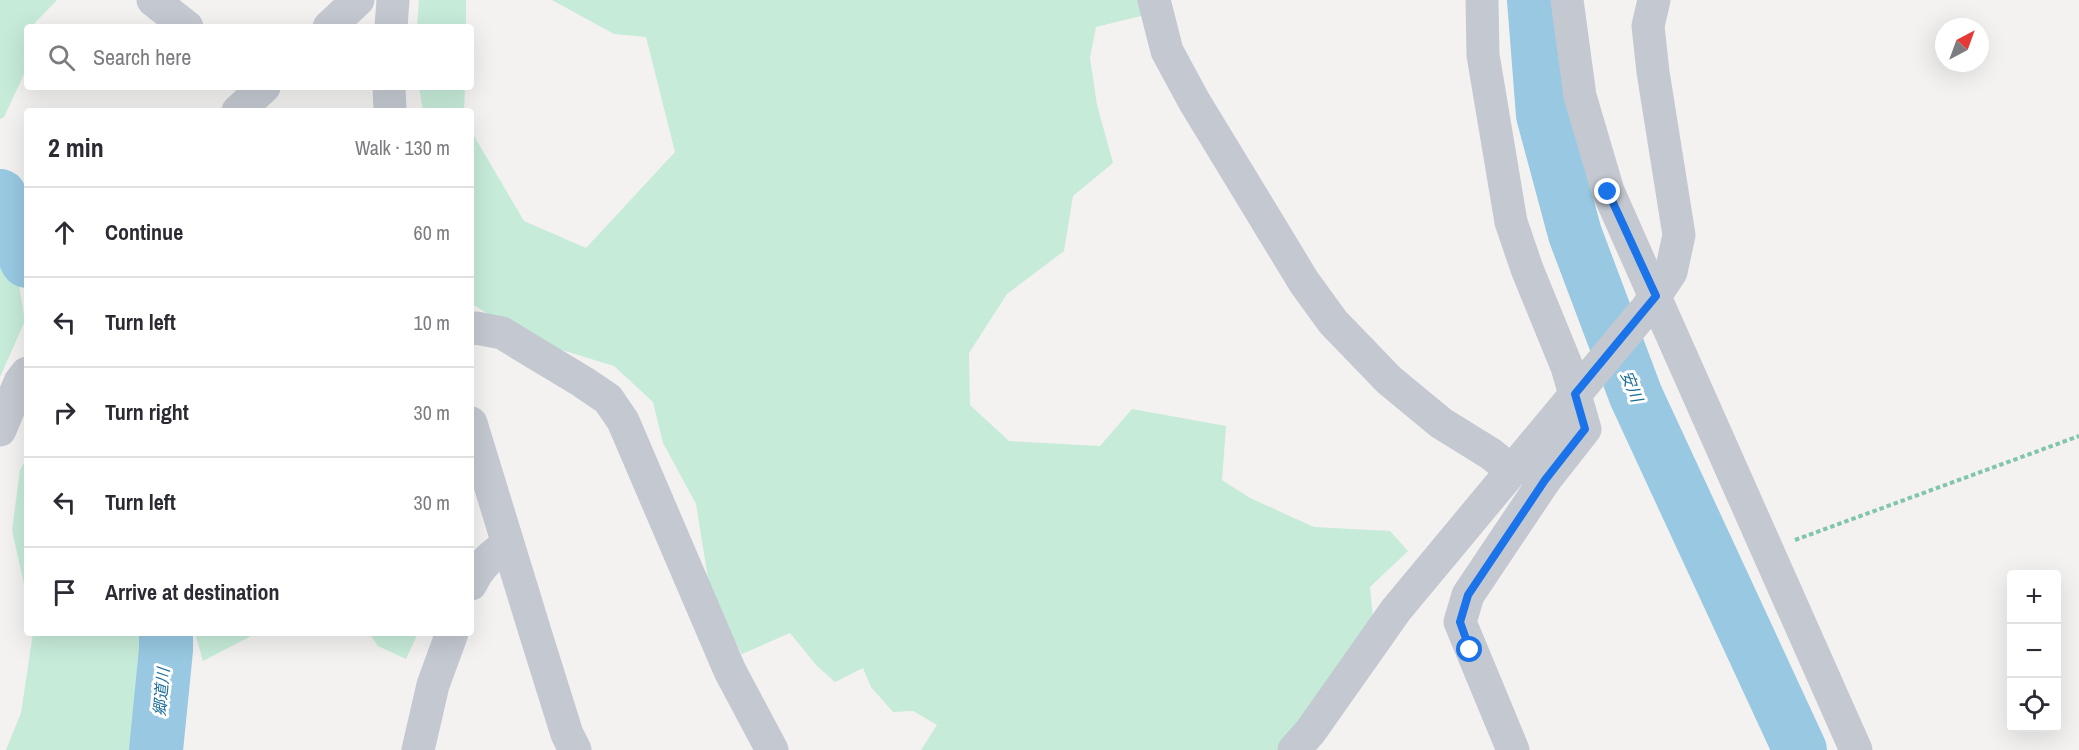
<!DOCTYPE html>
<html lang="en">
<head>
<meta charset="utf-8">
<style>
  body { margin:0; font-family:"Archivo Narrow","Noto Sans JP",sans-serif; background:#f2f2f3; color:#2b2b33 }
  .controls { position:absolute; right:18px; bottom:18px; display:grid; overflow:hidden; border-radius:6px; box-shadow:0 6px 24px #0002 }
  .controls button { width:54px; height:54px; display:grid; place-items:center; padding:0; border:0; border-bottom:2px solid #e1e1e2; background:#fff; color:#2b2b33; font:30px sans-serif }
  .compass { position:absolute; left:1935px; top:18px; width:54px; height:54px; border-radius:50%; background:#fff; box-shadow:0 6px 24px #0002; rotate:41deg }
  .stop { position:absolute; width:18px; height:18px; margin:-14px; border:4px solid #1a73e8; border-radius:50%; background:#fff }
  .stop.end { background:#1a73e8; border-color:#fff; box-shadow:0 2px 6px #0008 }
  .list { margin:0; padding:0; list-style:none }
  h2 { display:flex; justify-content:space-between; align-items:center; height:78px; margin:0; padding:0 24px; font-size:26px }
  h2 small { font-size:20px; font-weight:400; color:#7c7c81 }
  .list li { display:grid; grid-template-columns:39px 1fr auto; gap:18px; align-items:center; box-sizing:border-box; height:90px; padding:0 24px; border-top:2px solid #e1e1e2 }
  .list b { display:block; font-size:22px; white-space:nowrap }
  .list em { font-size:20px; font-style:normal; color:#7c7c81 }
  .icon { flex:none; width:33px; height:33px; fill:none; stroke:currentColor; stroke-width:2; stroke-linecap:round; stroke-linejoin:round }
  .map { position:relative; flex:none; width:2079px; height:750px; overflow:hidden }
  .search { position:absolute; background:#fff; box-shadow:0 6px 24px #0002; left:24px; top:24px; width:450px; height:66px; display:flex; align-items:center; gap:15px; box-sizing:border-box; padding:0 21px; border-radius:6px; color:#7c7c81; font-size:22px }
  .panel { position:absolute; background:#fff; box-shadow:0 6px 24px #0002; left:24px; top:108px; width:450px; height:528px; border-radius:6px }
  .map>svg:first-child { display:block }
  .green { fill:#c6ebd9 }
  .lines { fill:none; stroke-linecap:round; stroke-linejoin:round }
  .river { stroke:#98c8e2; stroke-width:54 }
  .path { stroke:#82c5ad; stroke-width:4; stroke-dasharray:4.5 3; stroke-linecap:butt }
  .minor { stroke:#c4c9d1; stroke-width:33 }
  .route { stroke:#1a73e8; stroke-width:8 }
  .labels { text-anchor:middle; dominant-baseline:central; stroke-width:6; stroke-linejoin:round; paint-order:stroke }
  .water-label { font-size:16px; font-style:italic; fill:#1e6f9c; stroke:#fff }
</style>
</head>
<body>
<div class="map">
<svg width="2079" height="750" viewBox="0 0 2079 750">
  <rect width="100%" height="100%" fill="#f3f2f1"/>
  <path class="green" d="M0,0H57L31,27H27L26,70L4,117L0,119Z
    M419,0H466V27H417Z
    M552,0H1140L1141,16L1096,27L1090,58L1097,105L1113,163L1073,196L1064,251L1007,294L969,353L970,405L1009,441L1100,446L1132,409L1226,426L1222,480L1250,498L1314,527L1390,531L1408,551L1370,587L1373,618L1312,750H921L937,725L913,711L893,712L871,687L863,668L835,682L817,666L790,633L742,654L712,603L696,504L663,443L653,402L614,366L526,339L471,303V131L524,221L586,248L675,152L646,37L614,34Z
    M419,87H465L464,111H423Z
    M0,224L16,267L25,321L0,377Z
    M27,457V598L12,530L20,470Z
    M33,633H143L129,750H6L21,713Z
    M195,633H257L203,661Z
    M369,633H418L406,659L378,646Z"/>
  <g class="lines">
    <path class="river" d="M1534,0L1543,115L1575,234L1636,396L1800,750
      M0,196L8,219L27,261
      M156,750L166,650V633"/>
    <path class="path" d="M1795,540L2079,436"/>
    <path class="minor" d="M153,0L187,27
      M1154,0L1167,51L1194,101L1304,282L1333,322L1389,380L1441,423L1491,454L1512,471
      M1482,0L1483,55L1511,222L1527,269L1567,367L1585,429L1545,480L1468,595L1460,622L1513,750
      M1567,0L1580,96L1608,191L1856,750
      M329,27L358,0
      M391,27L393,0
      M389,87L390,111
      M238,111L264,87
      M471,329L476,328L502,333L583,382L608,399L623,421L730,671L772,750
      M471,423L536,635L567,734L575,750
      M0,430L20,382L27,373
      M471,584C478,567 493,554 508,544
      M418,750L433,685L452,633
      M1294,750L1310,732L1396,610L1647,308L1671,272L1679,235L1653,72L1648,26L1654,0"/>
  </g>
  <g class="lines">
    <path class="route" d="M1470,650L1460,622L1468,595L1545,480L1585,429L1575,394L1656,296L1608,192"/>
  </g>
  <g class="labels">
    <g class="water-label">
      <text transform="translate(1632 386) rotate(68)">安川</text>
      <text transform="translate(161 692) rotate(-85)">郷道川</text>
    </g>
  </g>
</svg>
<div class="controls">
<button>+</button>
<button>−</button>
<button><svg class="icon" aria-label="locate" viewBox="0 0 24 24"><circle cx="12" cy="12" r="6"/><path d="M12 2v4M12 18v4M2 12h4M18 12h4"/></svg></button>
</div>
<svg class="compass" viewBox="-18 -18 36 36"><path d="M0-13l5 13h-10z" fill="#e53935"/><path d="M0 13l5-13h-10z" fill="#7c7c81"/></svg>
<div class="stop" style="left:1470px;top:650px"></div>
<div class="stop end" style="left:1608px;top:192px"></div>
<div class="search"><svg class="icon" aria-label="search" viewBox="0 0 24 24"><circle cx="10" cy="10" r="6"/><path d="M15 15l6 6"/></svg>Search here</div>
<section class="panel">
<h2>2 min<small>Walk · 130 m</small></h2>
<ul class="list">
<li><svg class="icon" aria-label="ahead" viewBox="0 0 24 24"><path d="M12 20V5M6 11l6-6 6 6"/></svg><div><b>Continue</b></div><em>60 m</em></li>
<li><svg class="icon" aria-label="left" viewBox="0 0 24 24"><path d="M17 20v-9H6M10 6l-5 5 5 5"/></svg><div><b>Turn left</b></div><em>10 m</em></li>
<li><svg class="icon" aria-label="right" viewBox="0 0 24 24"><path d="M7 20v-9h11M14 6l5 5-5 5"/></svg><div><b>Turn right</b></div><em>30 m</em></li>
<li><svg class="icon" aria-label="left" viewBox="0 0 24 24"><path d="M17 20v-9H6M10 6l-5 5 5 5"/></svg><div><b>Turn left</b></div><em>30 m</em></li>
<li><svg class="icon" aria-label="arrive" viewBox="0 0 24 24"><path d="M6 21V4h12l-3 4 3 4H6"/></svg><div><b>Arrive at destination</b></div></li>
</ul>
</section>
</div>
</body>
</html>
